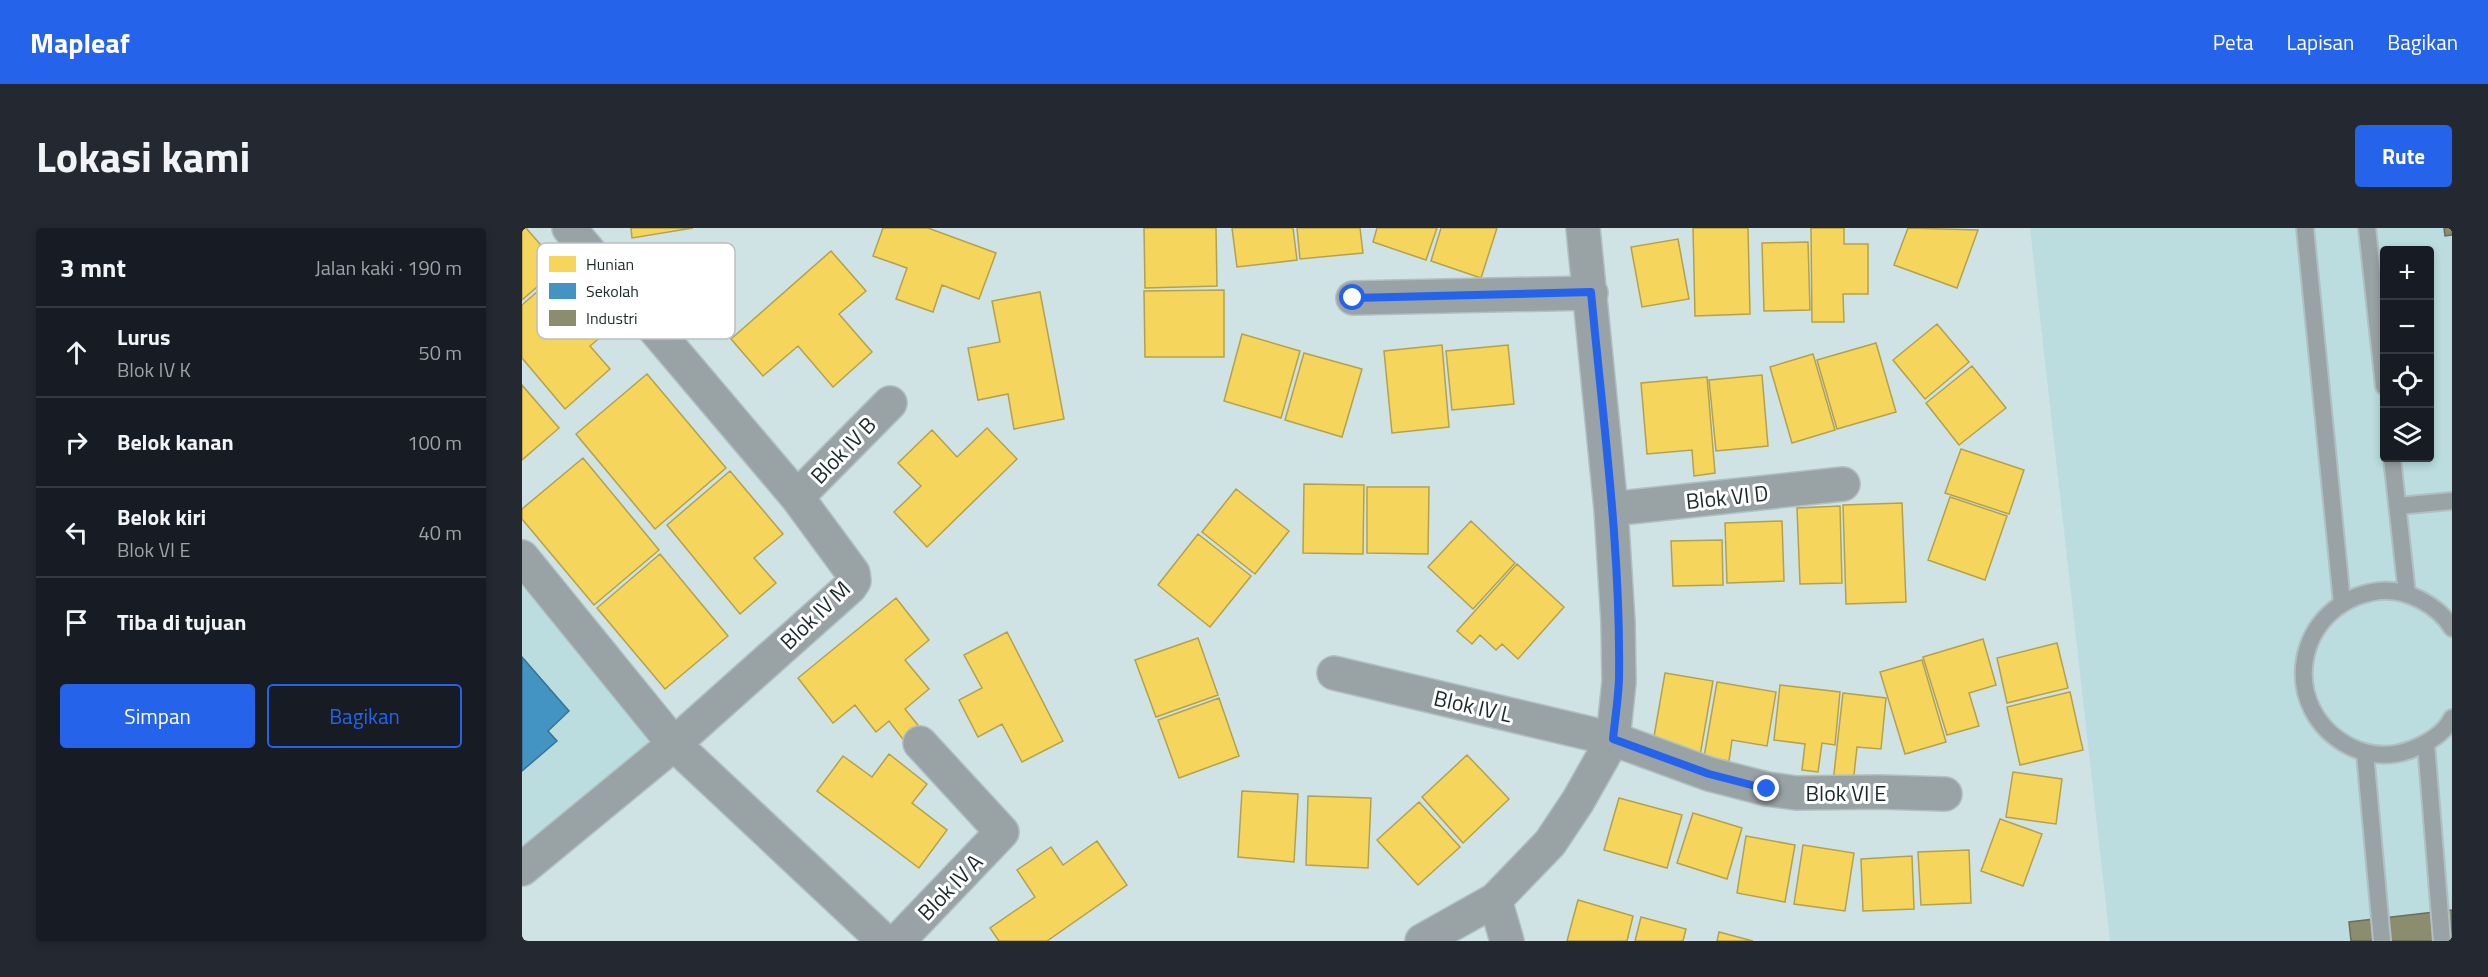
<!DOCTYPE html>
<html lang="id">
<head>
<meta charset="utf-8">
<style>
  body { margin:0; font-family:"Titillium Web",sans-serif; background:#242831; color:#f1f3f6 }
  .controls { position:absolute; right:18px; top:18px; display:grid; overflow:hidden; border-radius:6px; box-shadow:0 3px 9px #0003 }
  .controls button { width:54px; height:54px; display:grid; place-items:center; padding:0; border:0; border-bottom:2px solid #363941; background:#171b24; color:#f1f3f6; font:30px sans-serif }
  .stop { position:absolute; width:18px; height:18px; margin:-14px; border:4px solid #2563eb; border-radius:50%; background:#fff }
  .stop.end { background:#2563eb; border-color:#fff; box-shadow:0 2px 6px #0008 }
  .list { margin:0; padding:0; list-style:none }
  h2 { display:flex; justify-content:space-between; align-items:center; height:78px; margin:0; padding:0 24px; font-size:26px }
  h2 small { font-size:20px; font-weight:400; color:#9ea1a6 }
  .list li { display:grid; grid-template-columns:39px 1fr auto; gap:18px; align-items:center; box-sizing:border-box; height:90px; padding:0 24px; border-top:2px solid #363941 }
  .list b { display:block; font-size:22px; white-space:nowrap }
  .list p { margin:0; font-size:20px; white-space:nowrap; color:#9ea1a6 }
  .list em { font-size:20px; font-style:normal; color:#9ea1a6 }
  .actions { display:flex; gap:12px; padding:18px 24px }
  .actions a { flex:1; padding:14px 0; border:2px solid #2563eb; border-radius:6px; text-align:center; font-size:21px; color:#2563eb }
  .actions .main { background:#2563eb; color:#fff }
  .icon { flex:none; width:33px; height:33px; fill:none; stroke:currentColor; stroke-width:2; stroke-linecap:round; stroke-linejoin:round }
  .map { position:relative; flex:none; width:1930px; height:713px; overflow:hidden; border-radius:6px }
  header { display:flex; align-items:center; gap:36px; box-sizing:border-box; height:84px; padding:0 30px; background:#2563eb; color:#fff }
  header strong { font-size:28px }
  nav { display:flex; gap:33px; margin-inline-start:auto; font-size:21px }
  .intro { display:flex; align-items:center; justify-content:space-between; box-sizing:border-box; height:144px; padding:0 36px }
  h1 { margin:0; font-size:42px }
  .button { padding:15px 27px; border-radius:6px; background:#2563eb; color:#fff; font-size:21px; font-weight:700 }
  main { display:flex; gap:36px; padding:0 36px }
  aside { flex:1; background:#171b24; border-radius:6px; box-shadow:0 3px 9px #0003 }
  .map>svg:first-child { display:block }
  .built { fill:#bbdddf; fill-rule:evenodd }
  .homes { fill:#f6d55c; stroke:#b4a14d; stroke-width:1.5 }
  .schools { fill:#4393c3; stroke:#377395; stroke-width:1.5 }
  .industry { fill:#8c8c6e; stroke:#6a6e5a; stroke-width:1.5 }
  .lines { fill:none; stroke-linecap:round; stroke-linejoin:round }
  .lane-casing { stroke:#b0c0c2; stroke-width:20 }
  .street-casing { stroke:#b0c0c2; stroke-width:36 }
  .lane { stroke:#99a2a4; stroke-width:16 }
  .street { stroke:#99a2a4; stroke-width:33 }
  .route { stroke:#2563eb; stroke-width:8 }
  .labels { text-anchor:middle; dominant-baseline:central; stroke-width:6; stroke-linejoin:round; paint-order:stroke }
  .street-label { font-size:22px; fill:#1b292a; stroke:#fff }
  .key { fill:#fff; stroke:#bbbfbf; stroke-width:1.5 }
  .key-label { font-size:16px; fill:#1b292a }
</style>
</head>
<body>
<header>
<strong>Mapleaf</strong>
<nav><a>Peta</a><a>Lapisan</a><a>Bagikan</a></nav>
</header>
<div class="intro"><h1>Lokasi kami</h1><a class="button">Rute</a></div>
<main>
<aside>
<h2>3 mnt<small>Jalan kaki · 190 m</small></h2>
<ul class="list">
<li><svg class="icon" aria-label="ahead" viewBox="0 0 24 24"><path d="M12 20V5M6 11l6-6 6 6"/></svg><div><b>Lurus</b><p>Blok IV K</p></div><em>50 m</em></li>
<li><svg class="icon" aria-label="right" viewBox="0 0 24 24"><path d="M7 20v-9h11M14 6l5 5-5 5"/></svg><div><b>Belok kanan</b></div><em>100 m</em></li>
<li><svg class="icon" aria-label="left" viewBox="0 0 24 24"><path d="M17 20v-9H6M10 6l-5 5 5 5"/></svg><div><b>Belok kiri</b><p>Blok VI E</p></div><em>40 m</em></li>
<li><svg class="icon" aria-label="arrive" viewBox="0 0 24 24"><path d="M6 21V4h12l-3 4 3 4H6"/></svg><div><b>Tiba di tujuan</b></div></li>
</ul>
<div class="actions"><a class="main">Simpan</a><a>Bagikan</a></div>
</aside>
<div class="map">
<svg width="1930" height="713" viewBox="0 0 1930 713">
  <rect width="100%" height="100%" fill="#cfe3e5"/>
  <path class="built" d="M1508,0H1930V713H1588ZM1862,22H1908V230H1862Z
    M0,358L147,525L0,645Z"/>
  <path class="homes" d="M0,0H4L38,39L0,72Z
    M109,0H171L110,10Z
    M361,0H406L474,25L457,71L420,57L411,84L374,71L385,40L351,28Z
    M622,0H694L695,58L623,60Z
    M710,0H771L775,32L715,39Z
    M775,0H838L841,25L778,31Z
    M855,0H915L904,32L851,14Z
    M919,0H975L959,50L909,33Z
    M1171,0H1226L1228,86L1173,88Z
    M1289,0H1322V16H1346V66H1321L1322,94H1290Z
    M1386,0L1456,2L1435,60L1372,37Z
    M1156,11L1167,71L1120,79L1109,19Z
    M1286,14L1288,82L1242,83L1240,15Z
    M309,23L344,63L317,86L350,124L311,159L276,118L241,148L209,111Z
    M39,43L88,101L68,118L88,141L43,181L0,130V77Z
    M702,62V129H623L622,63Z
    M518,64L542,191L492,201L486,166L456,172L446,120L478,114L470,73Z
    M1415,96L1447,134L1403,171L1371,132Z
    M720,106L778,123L759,190L702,173Z
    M1354,115L1374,184L1315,201L1295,132Z
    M920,117L927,199L870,205L862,123Z
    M986,117L992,176L930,182L924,123Z
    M782,125L840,141L820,209L763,192Z
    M1291,126L1313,202L1270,215L1248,139Z
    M1450,138L1484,180L1437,217L1404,175Z
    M125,146L204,240L133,301L54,206Z
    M1240,147L1246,218L1194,223L1187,152Z
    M1185,149L1193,245L1172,248L1170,222L1125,226L1119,155Z
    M0,157L37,200L0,232Z
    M465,200L495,231L405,319L372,284L399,258L376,235L410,202L435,229Z
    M1439,221L1502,242L1487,286L1423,265Z
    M61,230L137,322L72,377L0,291V281Z
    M208,243L261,306L232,330L254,355L218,386L145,297Z
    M782,256L842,257L841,326L781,325Z
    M845,259H907L906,326L845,325Z
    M714,261L767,303L733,346L680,304Z
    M1428,269L1485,288L1463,352L1406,332Z
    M1380,275L1384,374L1324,376L1321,277Z
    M1318,278L1320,355L1278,356L1275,280Z
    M949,293L993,335L951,381L906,339Z
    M1260,293L1262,353L1205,355L1203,295Z
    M676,306L729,348L688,399L636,357Z
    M1200,312L1201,357L1151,358L1149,313Z
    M138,326L206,408L143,461L75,380Z
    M995,336L1042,379L996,431L980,416L974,422L958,407L950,416L935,403Z
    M374,370L407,412L383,432L407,461L383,481L399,501L383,514L367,493L354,504L333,477L311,495L276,450Z
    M485,404L541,513L500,534L480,496L456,509L437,472L460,460L442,427Z
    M676,410L696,467L634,489L613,432Z
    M1461,411L1474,457L1447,465L1457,498L1425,507L1401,429Z
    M1535,415L1546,460L1485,475L1475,430Z
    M1400,432L1424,514L1383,526L1358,444Z
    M1143,445L1191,453L1178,528L1130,520Z
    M1195,454L1254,464L1245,518L1210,512L1207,533L1182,529Z
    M1258,457L1318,464L1313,517L1300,515L1296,544L1280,542L1283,516L1252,512Z
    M1548,464L1561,522L1498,537L1485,479Z
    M1321,465L1364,470L1359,521L1335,519L1331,556L1311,554Z
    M697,470L717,528L657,550L636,492Z
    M367,526L405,556L390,575L425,602L397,640L295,563L321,528L350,549Z
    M945,527L987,571L941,615L900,569Z
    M1491,544L1540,551L1534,596L1484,589Z
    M720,563L776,566L772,634L716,629Z
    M786,568L849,570L846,640L784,637Z
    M1097,570L1160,587L1145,640L1082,622Z
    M897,574L938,619L896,657L855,612Z
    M1171,585L1220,600L1205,651L1155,635Z
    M1478,591L1520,606L1501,658L1459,643Z
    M1224,608L1273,617L1263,674L1215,665Z
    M575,613L605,657L525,713H477L468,700L513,669L495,642L529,619L541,637Z
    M1281,617L1332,625L1323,683L1272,676Z
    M1447,622L1449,675L1399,677L1396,624Z
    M1390,628L1392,681L1341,683L1339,631Z
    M1056,672L1111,688L1105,713H1045Z
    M1119,689L1164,701L1161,713H1113Z
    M1197,704L1231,713H1195Z"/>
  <path class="schools" d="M0,429L47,483L26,503L35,513L0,543Z"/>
  <path class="industry" d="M1922,0H1930V7L1923,8Z
    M1930,682V713H1829L1827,694Z"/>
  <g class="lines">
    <g class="lane-casing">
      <path id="lane" d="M1783,0L1820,375
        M1845,0L1862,158
        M1870,230L1885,366
        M1876,278L1930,273
        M1930,400C1916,377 1884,360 1857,363C1772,374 1753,483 1831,520C1849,528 1869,529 1888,522C1904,516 1922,506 1930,490
        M1904,516L1920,713
        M1843,525L1860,713"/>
    </g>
    <g class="street-casing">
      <path id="street" d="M831,70L1069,65
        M275,269L368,175
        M1089,281L1321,256
        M0,329L152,516L362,713
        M812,445L1091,511L1187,546L1245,561L1274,565L1357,564L1423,566
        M0,641L152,516L328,359L332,353L331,345L275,269L47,0
        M973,672L985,713
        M376,713L480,604L398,515
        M900,713L973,672L1028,615L1056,573L1091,511L1097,454L1096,394L1089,281L1061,0"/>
    </g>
    <use href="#lane" class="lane"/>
    <use href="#street" class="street"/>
  </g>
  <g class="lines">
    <path class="route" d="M831,70L1069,64C1081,193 1099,323 1097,452C1096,472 1093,492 1091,511L1187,546L1245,561"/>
  </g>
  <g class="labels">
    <g class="street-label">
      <text transform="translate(321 222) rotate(-46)">Blok IV B</text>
      <text transform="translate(1205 269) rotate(-6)">Blok VI D</text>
      <text transform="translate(293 387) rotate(-44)">Blok IV M</text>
      <text transform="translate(951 478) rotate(13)">Blok IV L</text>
      <text x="1324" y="565">Blok VI E</text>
      <text transform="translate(428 659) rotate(-46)">Blok IV A</text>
    </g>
  </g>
  <rect x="15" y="15" width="198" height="96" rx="9" class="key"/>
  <rect x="27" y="28" width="27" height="16" fill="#f6d55c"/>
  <rect x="27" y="55" width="27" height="16" fill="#4393c3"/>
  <rect x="27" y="82" width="27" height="16" fill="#8c8c6e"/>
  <g class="key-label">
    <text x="64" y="42">Hunian</text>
    <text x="64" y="69">Sekolah</text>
    <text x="64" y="96">Industri</text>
  </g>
</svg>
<div class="controls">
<button>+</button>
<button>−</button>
<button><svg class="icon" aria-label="locate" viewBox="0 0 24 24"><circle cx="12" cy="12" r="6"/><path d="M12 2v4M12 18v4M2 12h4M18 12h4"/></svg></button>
<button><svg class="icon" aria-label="layers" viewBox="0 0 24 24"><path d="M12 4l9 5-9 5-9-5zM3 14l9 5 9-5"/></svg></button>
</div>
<div class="stop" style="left:831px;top:70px"></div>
<div class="stop end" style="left:1245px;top:561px"></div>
</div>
</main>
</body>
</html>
